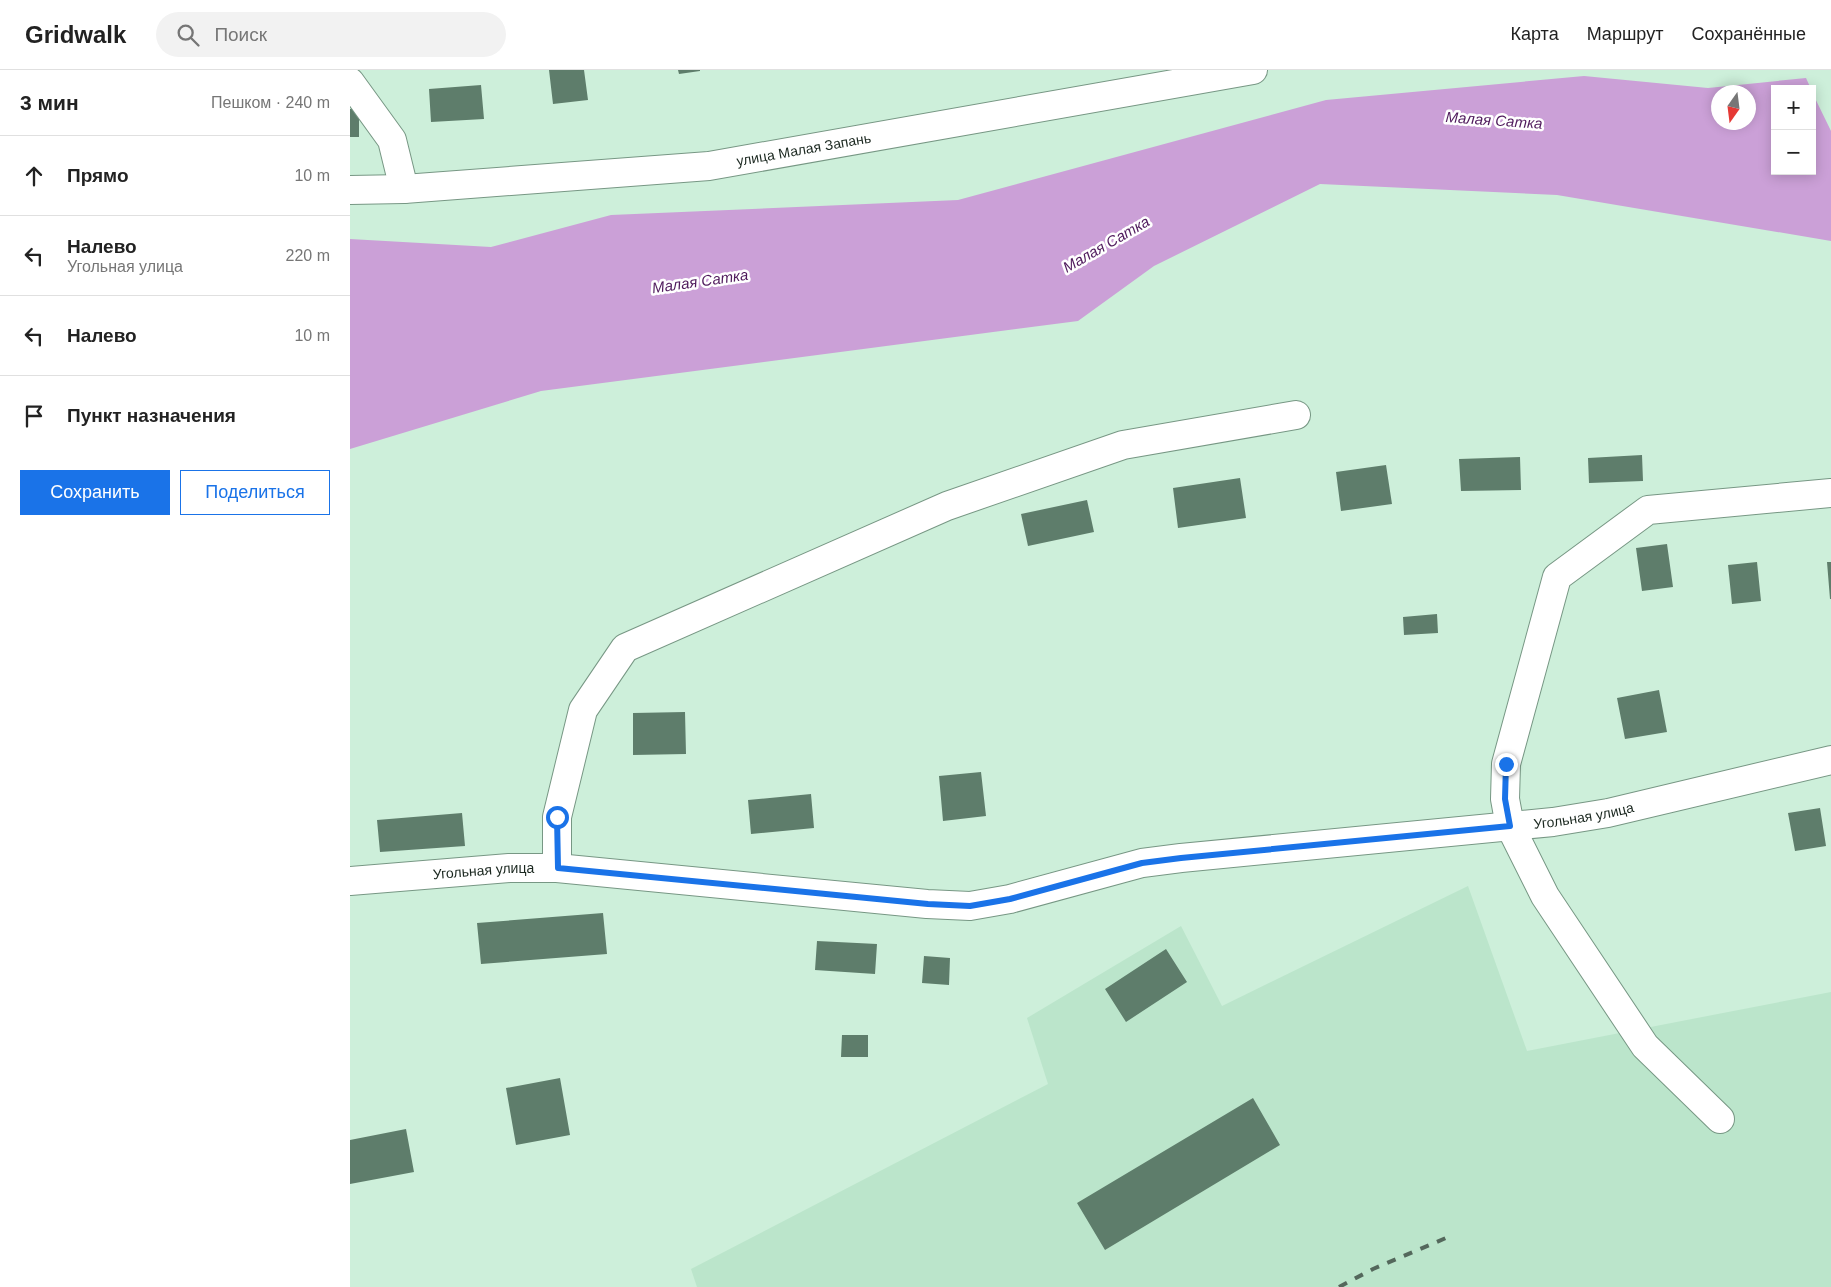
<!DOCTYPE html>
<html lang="ru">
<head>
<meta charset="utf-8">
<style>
  body { margin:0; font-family:Helvetica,sans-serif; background:#f2f2f2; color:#222 }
  .controls { position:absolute; right:15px; top:15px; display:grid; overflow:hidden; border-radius:0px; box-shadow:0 2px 12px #0003 }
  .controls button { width:45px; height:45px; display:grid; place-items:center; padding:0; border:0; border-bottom:1px solid #e0e0e0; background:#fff; color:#222; font:25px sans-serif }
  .compass { position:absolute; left:1361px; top:15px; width:45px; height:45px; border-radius:50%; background:#fff; box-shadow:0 2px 12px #0003; rotate:194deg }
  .stop { position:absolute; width:15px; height:15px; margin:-11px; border:4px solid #1a73e8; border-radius:50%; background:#fff }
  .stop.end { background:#1a73e8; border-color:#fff; box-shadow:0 1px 5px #0008 }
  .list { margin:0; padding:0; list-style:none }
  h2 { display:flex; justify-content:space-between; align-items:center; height:65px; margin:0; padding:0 20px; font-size:21px }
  h2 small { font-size:16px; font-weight:400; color:#767676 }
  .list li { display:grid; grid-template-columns:32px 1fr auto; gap:15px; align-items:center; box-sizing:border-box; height:80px; padding:0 20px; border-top:1px solid #e0e0e0 }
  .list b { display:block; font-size:19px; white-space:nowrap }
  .list p { margin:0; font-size:16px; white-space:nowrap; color:#767676 }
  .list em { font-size:16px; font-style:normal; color:#767676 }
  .actions { display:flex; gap:10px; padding:15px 20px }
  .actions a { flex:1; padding:11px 0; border:1px solid #1a73e8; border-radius:0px; text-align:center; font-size:18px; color:#1a73e8 }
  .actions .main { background:#1a73e8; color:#fff }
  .icon { flex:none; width:28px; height:28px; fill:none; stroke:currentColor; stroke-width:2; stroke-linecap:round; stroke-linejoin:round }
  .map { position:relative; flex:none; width:1481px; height:1217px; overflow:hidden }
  header { display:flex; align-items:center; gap:30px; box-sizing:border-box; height:70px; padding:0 25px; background:#fff; border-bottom:1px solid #e0e0e0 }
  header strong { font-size:24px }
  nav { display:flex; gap:28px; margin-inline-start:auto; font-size:18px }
  .search { width:350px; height:45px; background:#f2f2f2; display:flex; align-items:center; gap:12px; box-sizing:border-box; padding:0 18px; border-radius:28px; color:#767676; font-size:19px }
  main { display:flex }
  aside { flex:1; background:#fff }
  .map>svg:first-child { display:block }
  .built { fill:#bbe5cb }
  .water { fill:#cba0d7; fill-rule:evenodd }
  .building { fill:#5e7d6b }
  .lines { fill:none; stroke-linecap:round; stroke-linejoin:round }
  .minor-casing { stroke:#779784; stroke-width:30 }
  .minor { stroke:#fff; stroke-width:28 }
  .rail { stroke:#54685c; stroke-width:4; stroke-dasharray:9 9; stroke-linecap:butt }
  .route { stroke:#1a73e8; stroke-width:6 }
  .labels { text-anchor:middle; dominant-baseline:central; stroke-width:5; stroke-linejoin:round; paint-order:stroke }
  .street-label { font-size:14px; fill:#1a271f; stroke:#fff }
  .water-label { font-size:15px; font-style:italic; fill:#4f1a5c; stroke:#fff }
</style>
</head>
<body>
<header>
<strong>Gridwalk</strong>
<div class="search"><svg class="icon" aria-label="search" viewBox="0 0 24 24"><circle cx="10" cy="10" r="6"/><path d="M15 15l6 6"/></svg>Поиск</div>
<nav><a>Карта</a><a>Маршрут</a><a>Сохранённые</a></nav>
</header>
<main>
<aside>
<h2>3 мин<small>Пешком · 240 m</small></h2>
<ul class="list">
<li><svg class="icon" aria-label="ahead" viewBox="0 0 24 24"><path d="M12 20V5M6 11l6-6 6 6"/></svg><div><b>Прямо</b></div><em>10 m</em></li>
<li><svg class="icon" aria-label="left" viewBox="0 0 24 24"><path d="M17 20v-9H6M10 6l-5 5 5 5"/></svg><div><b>Налево</b><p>Угольная улица</p></div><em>220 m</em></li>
<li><svg class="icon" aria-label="left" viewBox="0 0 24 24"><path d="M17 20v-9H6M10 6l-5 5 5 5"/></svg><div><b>Налево</b></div><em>10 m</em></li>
<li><svg class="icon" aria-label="arrive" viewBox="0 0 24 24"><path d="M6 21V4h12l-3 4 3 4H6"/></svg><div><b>Пункт назначения</b></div></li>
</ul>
<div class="actions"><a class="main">Сохранить</a><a>Поделиться</a></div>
</aside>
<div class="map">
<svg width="1481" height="1217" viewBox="0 0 1481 1217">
  <rect width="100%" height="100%" fill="#cdefda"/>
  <path class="built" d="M1118,816L1177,981L1481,922V1217H347L341,1199L698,1014L677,948L831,856L872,936Z"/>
  <path class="water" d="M1234,6L1358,18L1456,8L1461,19H1425V101H1462V22L1481,61V171L1207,125L970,114L804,196L728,251L191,321L0,379V169L141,177L261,145L608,130L976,30ZM1368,22H1398V52H1368Z"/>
  <path class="building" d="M199,0H234L238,30L203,34Z
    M328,0H350V1L329,4Z
    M131,15L134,49L81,52L79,19Z
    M0,39H9V67H0Z
    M1292,385L1293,411L1239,413L1238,388Z
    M1170,387L1171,420L1111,421L1109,389Z
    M1036,395L1042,434L991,441L986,402Z
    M890,408L896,448L828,458L823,418Z
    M737,430L744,462L678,476L671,444Z
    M1317,474L1323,517L1292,521L1286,478Z
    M1407,492L1411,531L1382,534L1378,495Z
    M1477,492H1481V529H1480Z
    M1087,544L1088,563L1054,565L1053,547Z
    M1309,620L1317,662L1275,669L1267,628Z
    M335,642L336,684L283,685V643Z
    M631,702L636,746L593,751L589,706Z
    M461,724L464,758L401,764L398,730Z
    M1470,738L1476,776L1445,781L1438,743Z
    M112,743L115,776L30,782L27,750Z
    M253,843L257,884L131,894L127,853Z
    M467,871L527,874L525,904L465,900Z
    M816,879L837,912L776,952L755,919Z
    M574,886L600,888L599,915L572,913Z
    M492,965H518V987H491Z
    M210,1008L220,1065L166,1075L156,1018Z
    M903,1028L930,1075L755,1180L727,1133Z
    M56,1059L64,1102L0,1114V1070Z"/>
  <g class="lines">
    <g class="minor-casing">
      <g id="minor">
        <path d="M0,12L42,70L54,119"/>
        <path id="s1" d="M0,120L54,119L359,96L903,0"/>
        <path d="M207,798V747L233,640L275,578L597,436L773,375L946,345"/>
        <path id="s2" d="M0,811L159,798H207L577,834L620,836L660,829L792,793L831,788L1203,752L1258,743L1481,690"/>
        <path d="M1370,1049L1295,976L1195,826L1160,756L1155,729L1156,694L1207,507L1298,440L1481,423"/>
      </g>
    </g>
    <use href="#minor" class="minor"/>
    <path class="rail" d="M989,1217L1023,1199L1103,1165"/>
  </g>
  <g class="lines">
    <path class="route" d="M207,747L208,798L578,834L620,836L660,829L792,793L831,788L1160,756L1155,729L1156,694"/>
  </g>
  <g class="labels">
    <g class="street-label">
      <text stroke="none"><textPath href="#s1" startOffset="456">улица Малая Запань</textPath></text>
      <text stroke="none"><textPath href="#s2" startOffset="1244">Угольная улица</textPath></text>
      <text stroke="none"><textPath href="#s2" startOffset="134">Угольная улица</textPath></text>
    </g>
    <g class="water-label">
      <text transform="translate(1144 50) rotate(4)">Малая Сатка</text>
      <text transform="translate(756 174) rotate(-30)">Малая Сатка</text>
      <text transform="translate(350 211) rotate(-8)">Малая Сатка</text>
    </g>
  </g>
</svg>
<div class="controls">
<button>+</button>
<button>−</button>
</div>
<svg class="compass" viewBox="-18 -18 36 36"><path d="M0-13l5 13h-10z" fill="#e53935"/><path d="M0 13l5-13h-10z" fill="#767676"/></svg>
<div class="stop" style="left:207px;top:747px"></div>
<div class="stop end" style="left:1156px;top:694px"></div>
</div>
</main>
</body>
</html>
